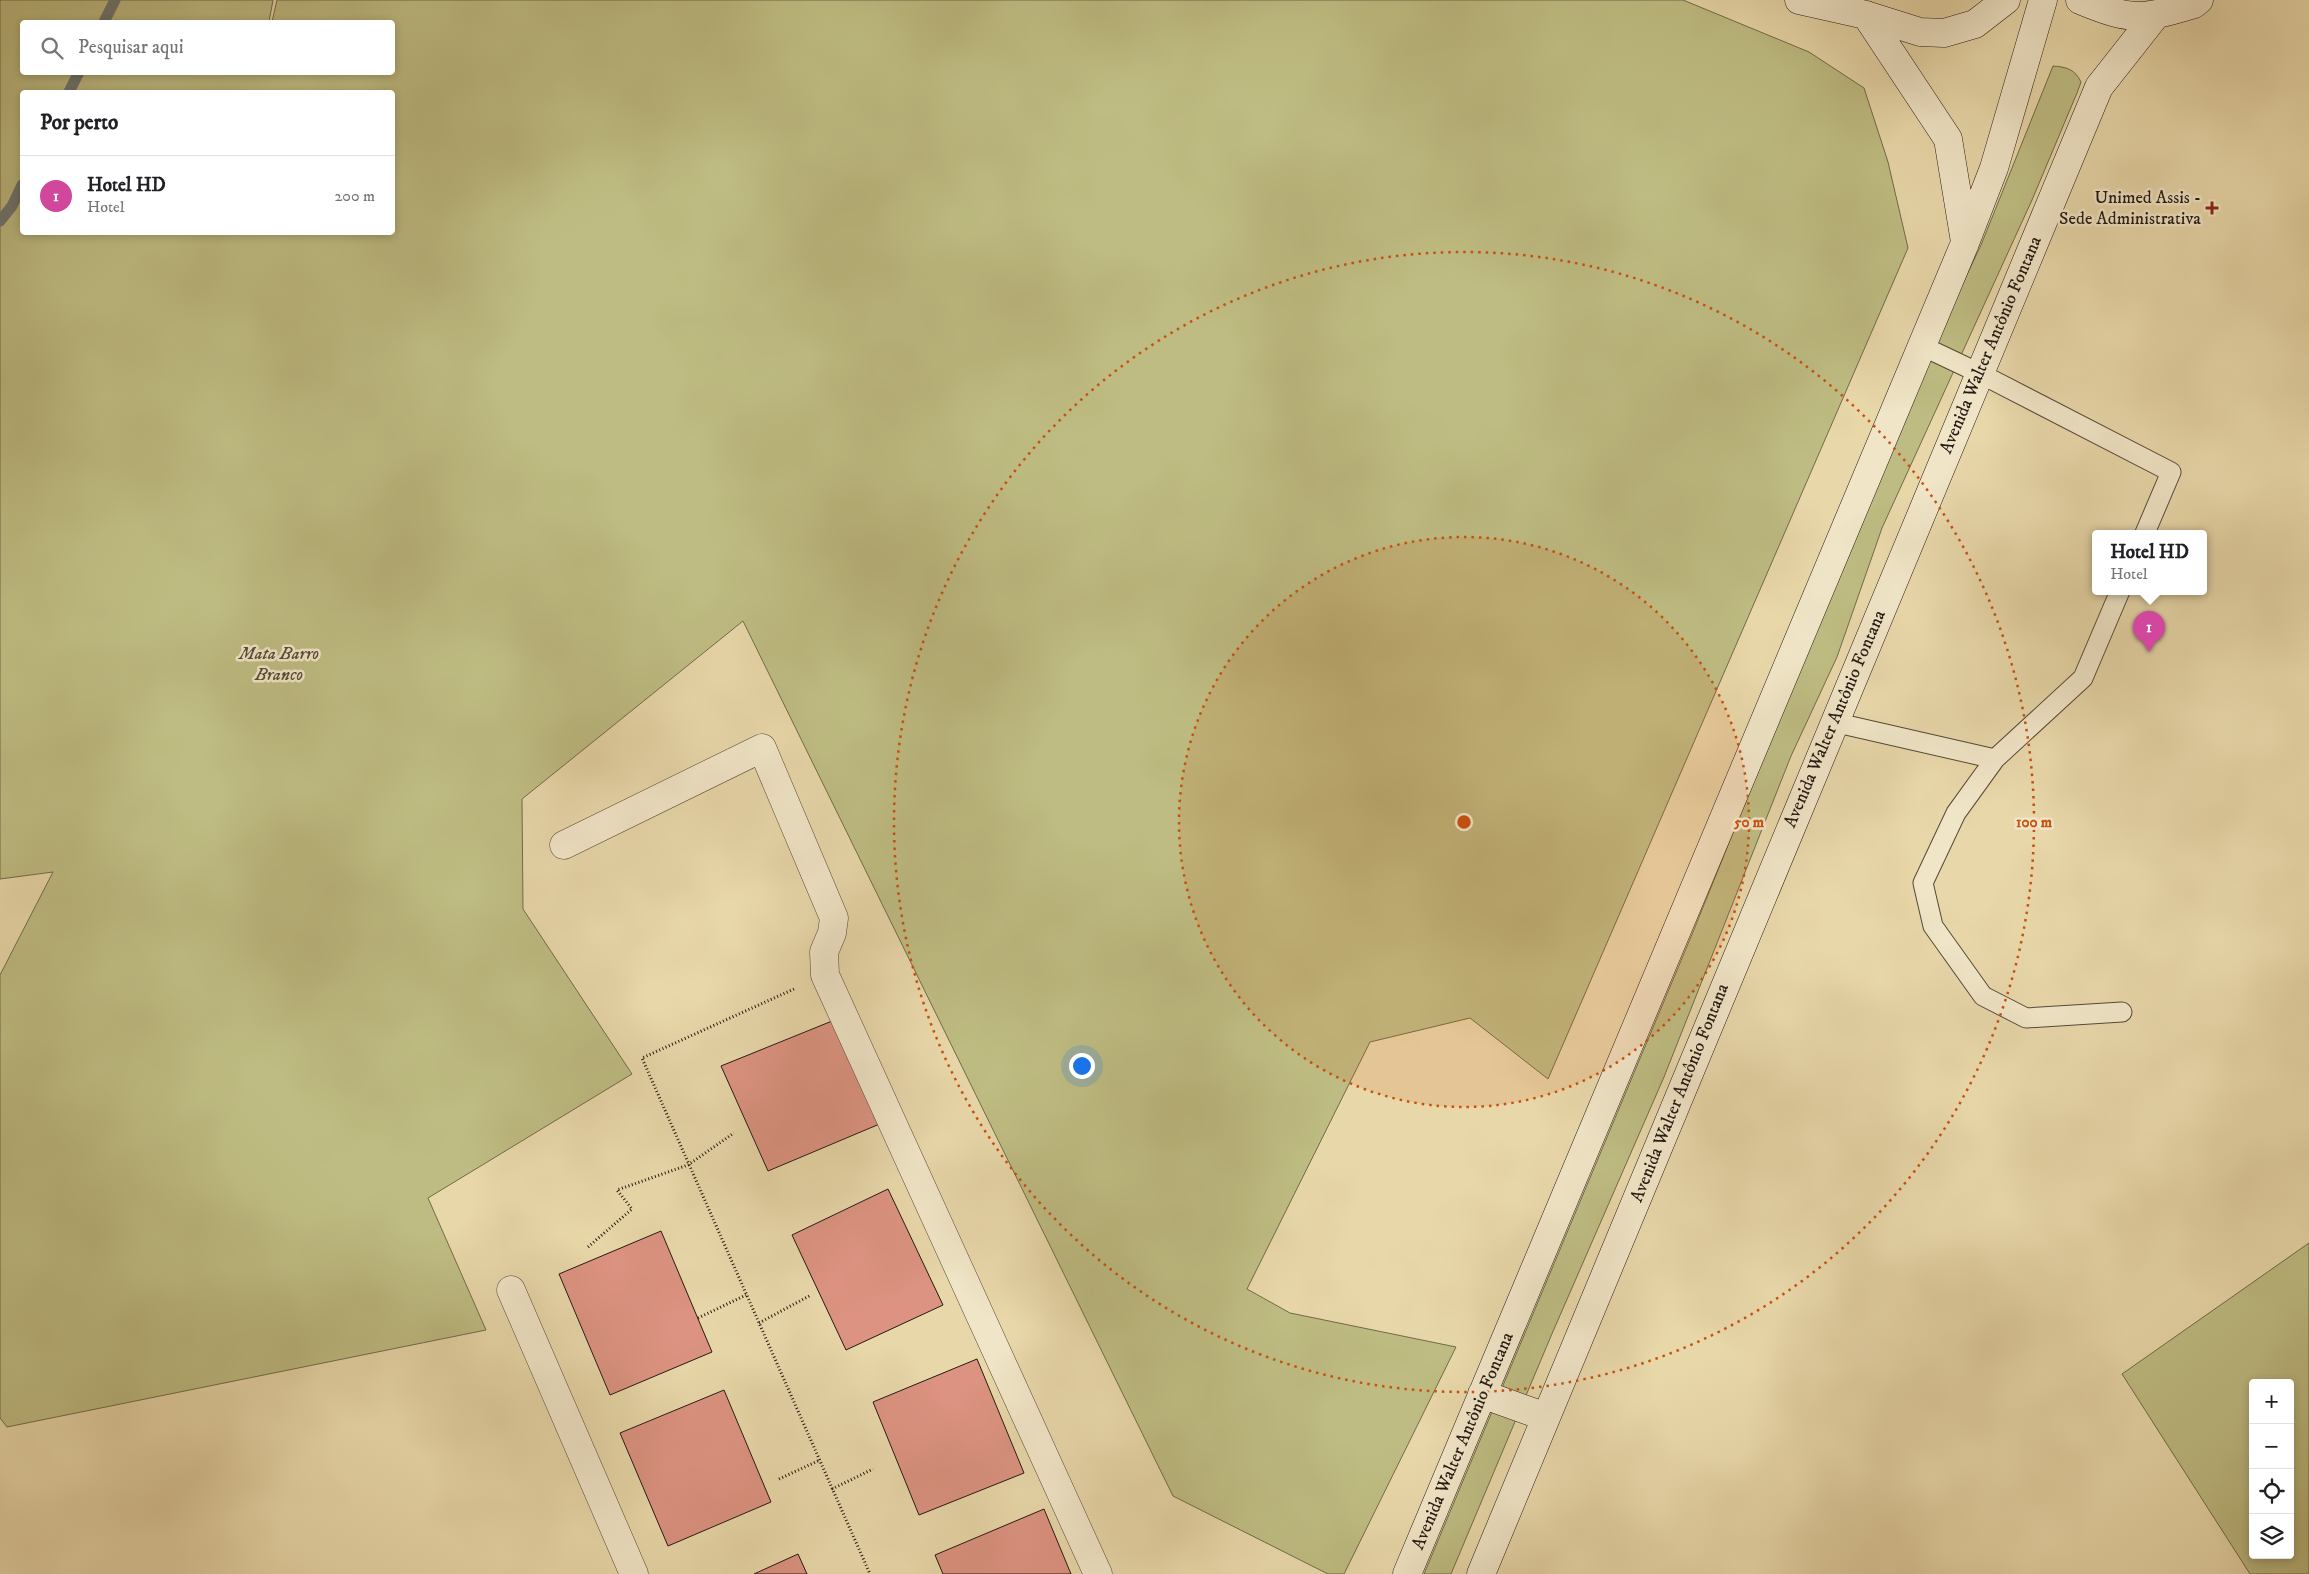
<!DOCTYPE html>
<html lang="pt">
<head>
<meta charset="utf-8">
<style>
  body { margin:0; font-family:"IM FELL DW Pica",serif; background:#f2f2f2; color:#202124 }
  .controls { position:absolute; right:15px; bottom:15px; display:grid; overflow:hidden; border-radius:5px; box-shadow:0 2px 8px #0003 }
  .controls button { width:45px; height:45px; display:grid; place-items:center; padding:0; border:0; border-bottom:1px solid #e0e0e0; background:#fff; color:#202124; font:25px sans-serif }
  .you { position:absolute; left:1081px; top:1065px; width:18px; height:18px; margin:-12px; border:4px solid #fff; border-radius:50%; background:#1a73e8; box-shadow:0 0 0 8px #1a73e833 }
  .badge { display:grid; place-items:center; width:32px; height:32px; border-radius:50%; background:#1a73e8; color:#fff; font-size:16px; font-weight:700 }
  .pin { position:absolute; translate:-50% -41px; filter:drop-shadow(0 1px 2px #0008) }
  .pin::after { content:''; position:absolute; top:26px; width:18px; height:15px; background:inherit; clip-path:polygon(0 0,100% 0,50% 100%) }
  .popup { position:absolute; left:2092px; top:530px; width:115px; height:65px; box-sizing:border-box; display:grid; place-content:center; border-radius:5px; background:#fff; filter:drop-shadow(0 1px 4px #0005); font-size:16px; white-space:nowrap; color:#757577 }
  .popup b { font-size:19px; color:#202124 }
  .popup::after { content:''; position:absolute; left:50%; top:100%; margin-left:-10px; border:10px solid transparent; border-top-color:#fff }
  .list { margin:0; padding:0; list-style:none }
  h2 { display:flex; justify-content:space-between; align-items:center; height:65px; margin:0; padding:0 20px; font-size:21px }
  h2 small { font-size:16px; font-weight:400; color:#757577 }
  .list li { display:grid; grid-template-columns:32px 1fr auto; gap:15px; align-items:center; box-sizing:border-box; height:80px; padding:0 20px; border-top:1px solid #e0e0e0 }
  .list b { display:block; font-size:19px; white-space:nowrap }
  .list p { margin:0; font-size:16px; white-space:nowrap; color:#757577 }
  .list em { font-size:16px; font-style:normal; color:#757577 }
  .icon { flex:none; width:28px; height:28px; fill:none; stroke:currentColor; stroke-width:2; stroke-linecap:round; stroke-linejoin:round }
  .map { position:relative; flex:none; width:2309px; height:1574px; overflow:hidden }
  .search { position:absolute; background:#fff; box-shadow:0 2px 8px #0003; left:20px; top:20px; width:375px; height:55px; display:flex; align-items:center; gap:12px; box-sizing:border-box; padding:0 18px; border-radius:5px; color:#757577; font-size:19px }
  .panel { position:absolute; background:#fff; box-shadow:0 2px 8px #0003; left:20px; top:90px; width:375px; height:145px; border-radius:5px }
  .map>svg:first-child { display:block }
  .green { fill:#bebc82; stroke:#716a4a; fill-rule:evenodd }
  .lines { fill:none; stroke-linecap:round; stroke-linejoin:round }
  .stream { stroke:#6d7774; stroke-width:11 }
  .building { fill:#dc9381; stroke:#241913 }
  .lane-casing { stroke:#554838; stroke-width:21 }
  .street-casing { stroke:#554838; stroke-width:29 }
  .secondary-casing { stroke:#241913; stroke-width:29 }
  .path { stroke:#241913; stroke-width:3; stroke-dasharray:1 2.5; stroke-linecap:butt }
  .lane { stroke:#f0e5c7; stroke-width:19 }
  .street { stroke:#f0e5c7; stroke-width:28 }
  .secondary { stroke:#f0e5c7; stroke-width:28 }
  .ring { fill:none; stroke:#cb4f0d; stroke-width:2.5; stroke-dasharray:2.5 5 }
  .poi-dot { fill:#8f2418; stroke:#f0e5c7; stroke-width:2 }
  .labels { text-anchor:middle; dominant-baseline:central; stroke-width:5; stroke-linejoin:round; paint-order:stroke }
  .poi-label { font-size:18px; fill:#241913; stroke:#f0e5c7; text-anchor:end }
  .street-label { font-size:18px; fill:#241913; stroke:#f0e5c7 }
  .park-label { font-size:18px; font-style:italic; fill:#524a34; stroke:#f0e5c7 }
  .centre { fill:#cb4f0d; stroke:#f0e5c7; stroke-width:2.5 }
  .ring-label { font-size:15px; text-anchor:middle; font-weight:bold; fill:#cb4f0d; stroke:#f0e5c7; stroke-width:5; stroke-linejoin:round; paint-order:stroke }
</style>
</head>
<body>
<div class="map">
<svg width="2309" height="1574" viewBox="0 0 2309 1574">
  <rect width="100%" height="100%" fill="#e8d7a9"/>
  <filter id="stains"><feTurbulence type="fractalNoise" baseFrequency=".004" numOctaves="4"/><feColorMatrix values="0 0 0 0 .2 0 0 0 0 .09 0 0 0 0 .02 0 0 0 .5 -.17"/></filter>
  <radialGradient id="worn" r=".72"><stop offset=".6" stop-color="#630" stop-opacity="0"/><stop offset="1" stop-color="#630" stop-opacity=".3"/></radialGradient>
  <path class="green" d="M0,0H273L269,22H22V72H392V22H272L277,0H1683L1809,52L1864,88L1888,162L1908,248L1548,1079L1470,1018L1370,1042L1247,1289L1290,1313L1456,1347L1344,1574H1328L1173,1496L743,621L522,799L523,909L632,1074L428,1198L486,1330L7,1427L0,1418V975L53,872L0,879ZM22,92H392V232H22Z
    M2053,66C2066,67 2075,69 2081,82L2077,93L2032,200L1882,528L1837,657L1791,756L1664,1077L1551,1336L1451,1574H1424L1693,932L1909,397L1981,245Z
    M2309,1243V1574H2250L2122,1374ZM2253,1383H2290V1555H2253Z"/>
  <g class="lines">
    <path class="stream" d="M104,22L115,0
      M69,92L79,72
      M0,221L12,206L22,185"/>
  </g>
  <path class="building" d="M837,1019L882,1123L768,1171L721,1066Z
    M888,1189L943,1305L846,1350L792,1235Z
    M661,1231L712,1352L610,1395L559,1274Z
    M977,1359L1024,1473L919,1515L873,1402Z
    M724,1390L771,1502L668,1546L620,1433Z
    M1044,1509L1071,1574H943L935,1555Z
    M798,1554L807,1574H754Z"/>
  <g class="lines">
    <g class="lane-casing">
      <path id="lane" d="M1922,346L1979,373L2171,472L2145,533
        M2120,591L2083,678L1995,759L1956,813L1923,883L1933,926L1983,996L2026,1018L2122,1012
        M1833,722L1995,759"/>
    </g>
    <g class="street-casing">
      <path id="street" d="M564,845L762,748L834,918L832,933L824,952L825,975L1098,1574
        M511,1290L634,1574"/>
    </g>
    <g class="secondary-casing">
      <path id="secondary" d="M1799,0L1866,15L1920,32L1944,33L1975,24L2006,0
        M2080,0C2131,21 2141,20 2194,4L2199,0
        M1866,15L1948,139L1965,242
        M1482,1394L1546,1417
        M1407,1574L1965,243L1994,168L2043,0
        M1481,1574L2099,87L2155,16"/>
    </g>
    <path class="path" d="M794,989L642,1058L870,1574
      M588,1247L632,1209L617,1190L688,1165L734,1133
      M698,1318L746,1295
      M759,1323L811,1295
      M779,1479L820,1460
      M832,1489L873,1469"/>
    <use href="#lane" class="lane"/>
    <use href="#street" class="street"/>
    <use href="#secondary" class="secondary"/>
  </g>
  <circle cx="1464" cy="822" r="285" fill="#cb4f0d" fill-opacity=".12"/>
  <g class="ring">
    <circle cx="1464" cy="822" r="285"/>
    <circle cx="1464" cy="822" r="570"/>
  </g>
  <path class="poi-dot" d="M2209.5 200.5h5v5h5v5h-5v5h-5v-5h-5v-5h5z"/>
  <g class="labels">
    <g class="poi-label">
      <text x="2201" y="198">Unimed Assis -<tspan x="2201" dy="21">Sede Administrativa</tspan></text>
    </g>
    <g class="street-label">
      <text transform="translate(1991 345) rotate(-67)">Avenida Walter Antônio Fontana</text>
      <text transform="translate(1835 719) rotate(-67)">Avenida Walter Antônio Fontana</text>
      <text transform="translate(1680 1093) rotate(-68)">Avenida Walter Antônio Fontana</text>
      <text transform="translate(1463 1441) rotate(-67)">Avenida Walter Antônio Fontana</text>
    </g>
    <g class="park-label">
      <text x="279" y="654">Mata Barro<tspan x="279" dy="21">Branco</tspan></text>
    </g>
  </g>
  <circle cx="1464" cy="822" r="8" class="centre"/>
  <g class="ring-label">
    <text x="1749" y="827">50 m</text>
    <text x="2034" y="827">100 m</text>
  </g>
  <rect width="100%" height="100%" filter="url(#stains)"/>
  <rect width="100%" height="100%" fill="url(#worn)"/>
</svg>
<div class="controls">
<button>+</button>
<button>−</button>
<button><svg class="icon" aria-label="locate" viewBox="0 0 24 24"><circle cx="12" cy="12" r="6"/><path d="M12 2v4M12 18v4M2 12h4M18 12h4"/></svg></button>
<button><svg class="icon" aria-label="layers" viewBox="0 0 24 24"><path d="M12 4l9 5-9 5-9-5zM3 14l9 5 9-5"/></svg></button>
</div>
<div class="you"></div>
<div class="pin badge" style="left:2149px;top:652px;background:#d1479c">1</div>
<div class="popup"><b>Hotel HD</b>Hotel</div>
<div class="search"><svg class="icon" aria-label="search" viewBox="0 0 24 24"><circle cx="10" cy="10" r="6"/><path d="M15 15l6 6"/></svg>Pesquisar aqui</div>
<section class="panel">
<h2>Por perto<small></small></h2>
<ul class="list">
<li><span class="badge" style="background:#d1479c">1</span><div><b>Hotel HD</b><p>Hotel</p></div><em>200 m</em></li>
</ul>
</section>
</div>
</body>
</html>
